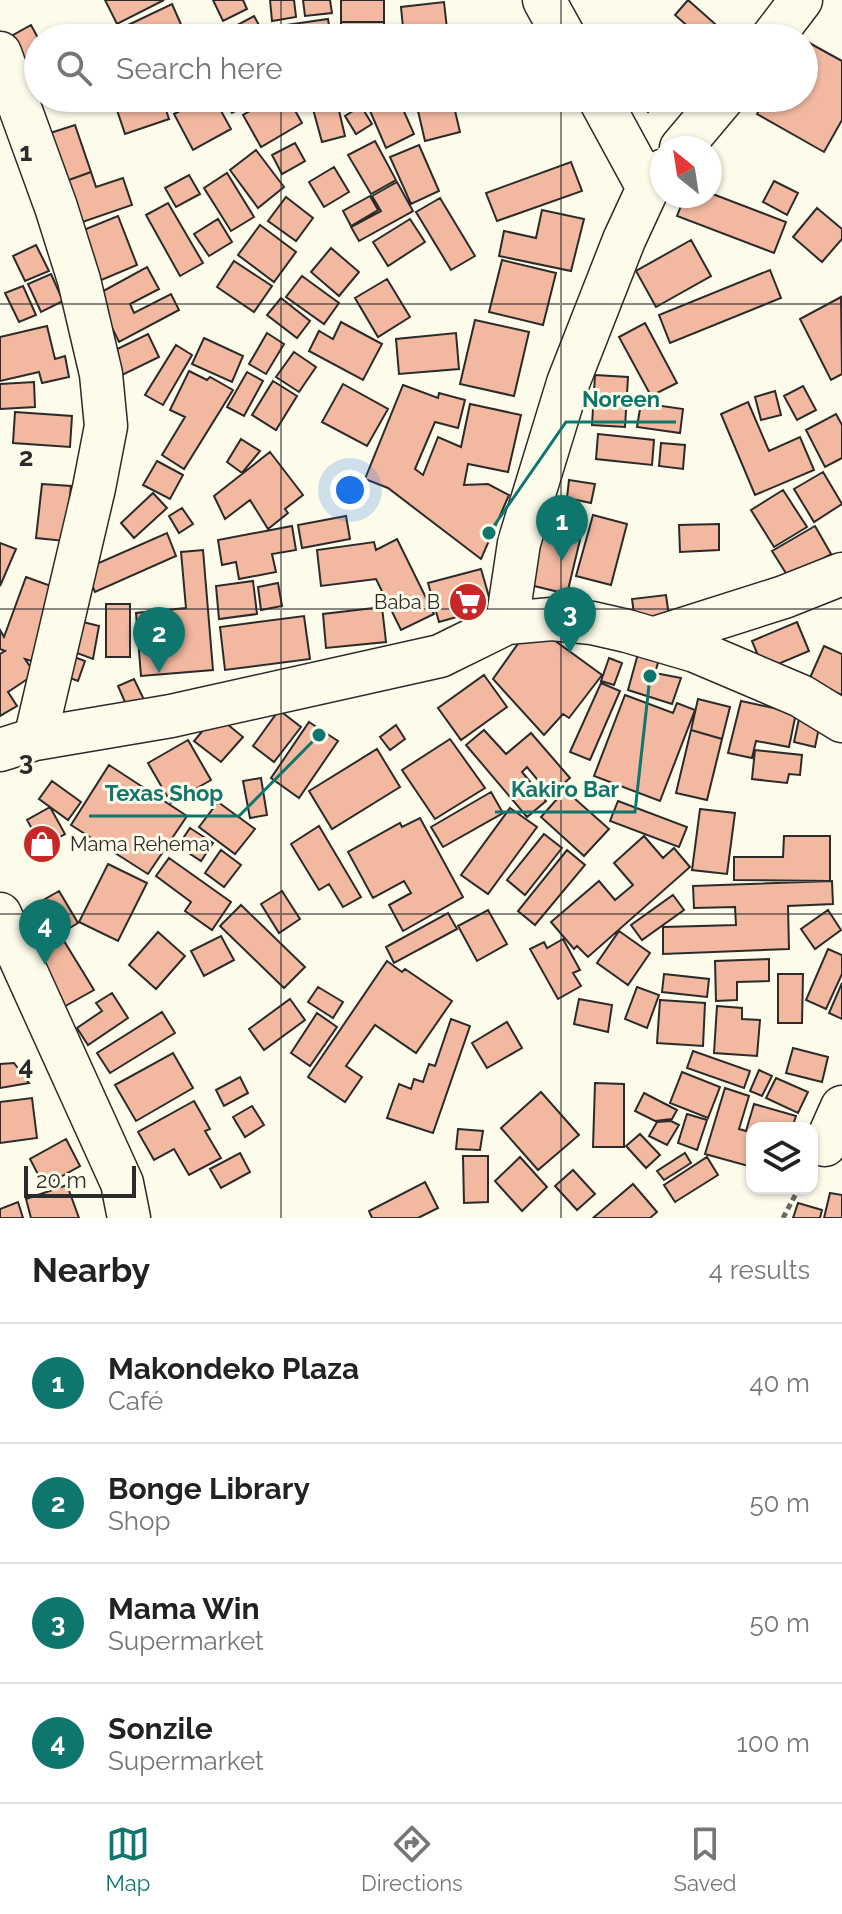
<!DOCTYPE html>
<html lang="en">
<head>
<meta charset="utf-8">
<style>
  body { margin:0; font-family:Raleway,sans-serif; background:#f2f2f2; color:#222 }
  .controls { position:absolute; right:24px; bottom:24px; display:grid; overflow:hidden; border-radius:16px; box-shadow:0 2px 6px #0004 }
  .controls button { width:72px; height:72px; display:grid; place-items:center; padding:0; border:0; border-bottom:2px solid #e0e0e0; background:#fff; color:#222; font:40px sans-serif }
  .compass { position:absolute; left:650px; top:136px; width:72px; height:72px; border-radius:50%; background:#fff; box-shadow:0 2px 6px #0004; rotate:330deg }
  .scale { position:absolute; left:24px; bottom:20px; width:112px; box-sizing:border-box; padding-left:8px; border:4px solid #2b2b2b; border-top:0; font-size:22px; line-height:28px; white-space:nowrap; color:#2b2b2b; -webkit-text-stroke:6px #fdfbea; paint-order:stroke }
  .you { position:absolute; left:350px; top:490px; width:28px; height:28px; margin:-20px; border:6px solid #fff; border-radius:50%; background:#1a73e8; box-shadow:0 0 0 12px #1a73e833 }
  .badge { display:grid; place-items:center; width:52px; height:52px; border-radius:50%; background:#0f766e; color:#fff; font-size:26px; font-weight:700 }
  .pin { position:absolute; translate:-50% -66px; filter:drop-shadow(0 2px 4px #0008) }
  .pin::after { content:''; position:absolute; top:42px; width:28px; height:24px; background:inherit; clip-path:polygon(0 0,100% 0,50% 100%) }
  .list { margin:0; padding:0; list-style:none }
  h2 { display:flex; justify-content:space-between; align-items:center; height:104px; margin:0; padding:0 32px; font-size:34px }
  h2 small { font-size:26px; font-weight:400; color:#767676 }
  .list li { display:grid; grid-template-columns:52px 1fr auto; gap:24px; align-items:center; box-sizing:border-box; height:120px; padding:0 32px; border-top:2px solid #e0e0e0 }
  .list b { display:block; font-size:30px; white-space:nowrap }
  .list p { margin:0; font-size:26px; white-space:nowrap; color:#767676 }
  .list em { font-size:26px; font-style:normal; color:#767676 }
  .icon { flex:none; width:44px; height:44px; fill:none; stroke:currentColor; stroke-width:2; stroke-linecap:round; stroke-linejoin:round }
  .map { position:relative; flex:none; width:842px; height:1218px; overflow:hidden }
  .search { position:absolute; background:#fff; box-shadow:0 2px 6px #0004; left:24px; right:24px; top:24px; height:88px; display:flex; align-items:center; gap:20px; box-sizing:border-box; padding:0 28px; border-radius:44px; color:#767676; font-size:30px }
  .sheet { height:584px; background:#fff }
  nav { display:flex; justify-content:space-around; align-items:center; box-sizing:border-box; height:112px; border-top:2px solid #e0e0e0; background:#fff; font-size:22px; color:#767676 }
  nav a { display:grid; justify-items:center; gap:4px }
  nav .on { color:#0f766e }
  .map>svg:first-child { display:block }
  .building { fill:#f2b8a0; stroke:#2b2b2b; stroke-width:2 }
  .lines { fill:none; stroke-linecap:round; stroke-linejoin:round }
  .minor-casing { stroke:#2b2b2b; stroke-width:45 }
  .path { stroke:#6a6964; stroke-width:5; stroke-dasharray:6 4; stroke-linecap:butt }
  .minor { stroke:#fdfbea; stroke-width:42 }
  .grid { fill:none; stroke:#2b2b2b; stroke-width:2; stroke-opacity:0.55 }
  .labels { text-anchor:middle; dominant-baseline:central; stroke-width:6; stroke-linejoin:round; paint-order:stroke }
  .poi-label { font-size:20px; fill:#2b2b2b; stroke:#fdfbea; text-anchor:end }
  .grid-label { font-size:26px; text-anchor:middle; font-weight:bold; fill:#2b2b2b; stroke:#fdfbea; stroke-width:6; stroke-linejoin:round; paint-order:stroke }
  .leader { fill:none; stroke:#0f766e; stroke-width:3 }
  .callout-dot { fill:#0f766e; stroke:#fdfbea; stroke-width:3 }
  .callout-label { font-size:22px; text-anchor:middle; font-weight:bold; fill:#0f766e; stroke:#fdfbea; stroke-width:6; stroke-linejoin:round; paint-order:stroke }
</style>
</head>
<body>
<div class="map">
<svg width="842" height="1218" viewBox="0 0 842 1218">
  <rect width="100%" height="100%" fill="#fdfbea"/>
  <path class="building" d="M105,0H164L117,24Z
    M213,0H243L247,9L223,21Z
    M270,0H294L296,17L272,21Z
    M303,0H330L332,13L305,16Z
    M341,0H384V22H341Z
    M688,0L722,30L715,38H701L675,15Z
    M444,2L448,38H404L401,7Z
    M172,4L187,38H134L128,25Z
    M254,16L266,38H235L230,29Z
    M328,19L331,38H281L279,26Z
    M341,22H384V38H341Z
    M31,25L38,38V74L29,79L6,39Z
    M804,40L842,61V120L824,152L757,114L766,98L804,99L813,83L804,78Z
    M113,98H162L169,119L125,134Z
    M205,98H214L231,129L193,150L174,114Z
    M223,98H259L232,113Z
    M273,98H288L302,123L261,147L243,115Z
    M310,98H336L345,136L322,142Z
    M381,98H398L414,134L386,148L367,104Z
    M415,98H452L460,132L425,141Z
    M632,98H661L648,112Z
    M361,106L372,124L356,134L345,116Z
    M75,125L91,172L55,185L38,137Z
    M375,141L396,180L371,194L348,155Z
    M295,143L305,161L282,174L272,155Z
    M419,145L439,191L411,204L390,157Z
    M256,150L284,187L258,208L230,170Z
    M571,162L582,191L497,221L486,193Z
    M334,167L349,192L324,207L309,182Z
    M91,172L96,187L123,178L132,205L68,227L55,185Z
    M227,173L254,217L231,231L204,188Z
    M189,175L200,194L176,207L165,188Z
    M774,181L798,193L787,215L763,202Z
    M397,182L413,211L359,241L351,227L381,211L372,196Z
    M710,193L786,222L774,253L677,216L685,196H710Z
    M370,196L378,210L351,226L343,211Z
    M286,197L313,218L296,241L268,221Z
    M440,198L475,256L451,270L416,212Z
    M168,203L203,263L180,276L146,215Z
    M817,208L842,229V239L822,262L793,237Z
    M542,210L584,219L571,271L499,256L504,231L536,238Z
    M118,216L137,265L92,284L71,235Z
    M218,219L232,242L209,256L194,234Z
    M410,219L425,242L388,266L373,242Z
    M260,225L296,252L274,282L238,255Z
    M691,240L711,276L656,307L636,271Z
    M36,245L49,271L25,281L13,256Z
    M331,248L359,272L339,296L311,272Z
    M502,260L556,273L543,325L489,312Z
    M234,261L272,286L254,312L217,287Z
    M147,267L159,289L130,304L134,313L171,294L179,310L119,342L96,295Z
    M770,270L781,298L670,343L659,315Z
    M51,274L63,301L41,312L28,284Z
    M302,276L339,303L324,324L286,297Z
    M387,279L410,317L378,337L355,298Z
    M23,286L36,315L19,322L5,293Z
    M841,297L842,374L831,380L800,319Z
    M281,298L310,321L297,338L267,315Z
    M475,320L529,332L514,396L460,384Z
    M341,322L382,344L363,380L309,351L319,331L333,339Z
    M645,323L677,383L651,396L619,337Z
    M47,326L55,359L65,356L69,377L42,383L39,372L0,381V337Z
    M267,333L284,344L266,374L249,364Z
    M456,333L459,369L399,374L396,339Z
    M148,334L159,357L118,377L107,354Z
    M204,338L243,356L232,382L192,364Z
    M176,345L192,355L163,405L145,395Z
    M294,352L316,367L299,392L276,377Z
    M189,371L207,380L210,377L233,390L184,469L162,455L185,417L170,410Z
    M247,372L263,381L244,416L227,407Z
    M595,375L628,377L625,427L592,425Z
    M273,381L297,396L276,430L252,415Z
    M34,382L35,407L0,409V384Z
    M343,384L388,409L367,446L322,422Z
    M403,385L438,398L439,393L465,400L458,428L435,422L415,469L423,475L438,437L461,447L470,404L521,415L508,472L468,464L464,485L488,484L509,495L481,559L388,488L365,479Z
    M803,386L816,410L797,420L784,396Z
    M775,391L781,415L761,420L755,397Z
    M748,402L769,451L800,437L814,470L755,495L721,414Z
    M641,403L683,409L680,433L637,427Z
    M15,412L72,416L70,447L13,443Z
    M836,414L842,425V458L825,467L806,430Z
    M598,434L654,440L652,465L596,459Z
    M241,439L260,451L242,473L227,462Z
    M661,443L685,445L683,469L659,466Z
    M270,452L303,495L285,509L288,513L268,529L250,500L225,519L214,496Z
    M157,461L183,475L170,499L143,485Z
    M823,472L842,504L814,522L794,489Z
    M569,480L595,484L591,503L567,498Z
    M42,484L71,486L65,541L36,538Z
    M783,490L807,527L774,547L751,510Z
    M153,493L167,508L134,538L121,523Z
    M549,507L586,515L567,594L530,585Z
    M182,508L193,524L179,533L169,516Z
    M593,515L627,524L611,585L576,576Z
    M346,516L350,539L302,548L298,525Z
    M719,524V550L680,552L679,525Z
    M292,526L296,550L272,554L276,572L239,579L236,562L222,565L218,540Z
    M815,526L831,554L789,578L772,551Z
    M167,533L176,556L95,592L85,569Z
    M397,539L434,614L401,630L376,579L321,586L317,550L374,542L376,550Z
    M0,543L16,549L0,586Z
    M203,550L213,670L141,676L136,613L186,608L181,552Z
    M481,569L492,607L439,622L428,583Z
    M26,577L65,591L38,663L25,659L35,674L8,692L17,706L0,716V654L5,651L0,649V630L4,637Z
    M253,581L257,614L219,619L216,586Z
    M278,583L282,606L261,610L258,587Z
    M666,595L669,616L635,621L632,599Z
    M106,604H130V657H106Z
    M382,607L386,642L326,648L323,614Z
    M304,616L310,659L225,670L220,627Z
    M83,622L99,626L93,659L74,652Z
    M797,622L809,651L764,670L752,641Z
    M532,624L602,675L569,718L563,714L544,735L493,679Z
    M824,646L842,654V695L809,680Z
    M639,650L660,656L655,673L681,678L672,704L628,690Z
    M61,652L85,661L78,681L54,672Z
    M609,658L622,663L614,685L601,681Z
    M484,675L507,707L461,740L438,708Z
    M134,679L148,708L131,716L118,686Z
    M601,683L620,691L590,760L570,752Z
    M625,695L673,713L677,703L695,710L660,801L594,776Z
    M698,699L730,707L722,739L691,730Z
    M741,701L796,713L789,747L756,741L752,758L728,753Z
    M279,710L301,727L274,762L253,746Z
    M800,714L821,718L815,747L794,742Z
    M216,715L243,737L221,762L194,741Z
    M309,722L338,741L299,798L271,778Z
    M396,725L405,739L390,750L380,737Z
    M484,730L506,754L531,733L570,778L550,795L527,767L522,772L546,801L527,817L466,745Z
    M691,730L722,739L707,800L676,793Z
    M450,739L485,788L435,819L402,770Z
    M188,740L211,780L171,803L148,763Z
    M377,749L400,787L332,829L309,791Z
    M755,750L802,755L800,775L789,774L787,783L752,779Z
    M109,765L187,816L148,874L71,825Z
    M261,778L267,815L250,818L243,781Z
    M52,781L81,802L68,820L39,799Z
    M565,790L609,829L584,856L541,817Z
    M491,792L503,813L443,847L431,827Z
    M618,801L687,827L679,847L610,821Z
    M218,802L255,829L235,854L199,827Z
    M50,807L65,834L42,847L27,820Z
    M510,808L537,827L488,894L461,875Z
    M700,809L735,813L727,874L692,870Z
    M420,818L463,897L403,931L389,905L411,893L404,881L373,898L348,852L400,823L402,827Z
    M319,826L361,897L343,907L329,884L319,890L291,844Z
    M190,828L213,843L201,861L178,846Z
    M544,834L562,848L525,895L507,880Z
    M644,836L663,858L674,848L690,867L588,957L577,946L574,949L551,922L599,881L615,900L633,885L614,863Z
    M784,836H830V881L734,880V857H783Z
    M221,850L241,865L224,887L205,873Z
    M567,850L585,865L535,925L518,911Z
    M169,858L231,902L212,930L185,911L191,902L156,876Z
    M108,864L147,883L118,941L79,922Z
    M832,881L833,904L788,906L789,949L663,954V927L736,925L735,907L694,908L693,886Z
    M59,891L78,923L31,951L12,918Z
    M282,891L300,919L279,933L261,904Z
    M673,895L684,910L642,940L631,925Z
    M241,905L305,967L284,988L220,926Z
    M488,910L507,944L477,961L458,926Z
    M828,910L841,930L815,949L801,929Z
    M448,913L457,929L394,963L386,947Z
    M619,931L650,953L628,985L597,963Z
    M158,932L185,956L156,989L129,965Z
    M221,936L234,960L204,976L191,951Z
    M563,939L580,970L573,973L581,986L558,999L530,949L544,942L547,948Z
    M64,941L94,990L60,1009L30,961Z
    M828,949L842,955V974L826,1009L806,1000Z
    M769,959V981L737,982V1000L716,1001L715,961Z
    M387,961L402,972L405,969L452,1001L416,1053L375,1025L346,1066L362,1077L345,1102L308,1077Z
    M664,974L709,979L707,997L662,992Z
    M778,974H803L802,1023H778Z
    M842,983V1019L829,1013Z
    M318,987L343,1002L333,1018L308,1002Z
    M637,987L659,995L647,1028L625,1019Z
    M112,993L128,1018L88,1045L77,1028L102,1011L96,1003Z
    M290,999L305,1020L264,1050L249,1029Z
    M579,999L612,1005L608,1032L574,1024Z
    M660,1000L705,1003L703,1046L657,1043Z
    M717,1006L742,1008V1019L760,1020L757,1056L714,1053Z
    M162,1012L175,1033L110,1073L97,1053Z
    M317,1013L337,1027L310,1066L291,1053Z
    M451,1019L470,1026L433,1133L387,1118L399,1084L411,1089L414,1079L423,1082L429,1064L435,1066Z
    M507,1022L522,1048L487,1068L472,1043Z
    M793,1048L828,1057L822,1082L786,1073Z
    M693,1051L750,1071L744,1088L687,1068Z
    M173,1053L193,1088L136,1121L115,1085Z
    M14,1063L29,1083L0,1088V1064Z
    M759,1070L772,1076L762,1096L750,1091Z
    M682,1072L720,1087L708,1118L670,1103Z
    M240,1077L248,1093L224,1106L216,1090Z
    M776,1078L808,1092L798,1113L766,1098Z
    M595,1083L624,1084V1147H593Z
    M725,1088L749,1096L739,1129L746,1131L754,1104L796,1116L792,1128H752V1167L705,1154Z
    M541,1092L579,1135L538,1170L501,1128Z
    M644,1093L677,1110L672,1119L655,1121L635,1111Z
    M32,1098L37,1138L0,1143V1102Z
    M194,1101L210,1129L205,1131L221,1158L189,1175L174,1149L154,1160L138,1132Z
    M252,1106L264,1125L245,1137L233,1117Z
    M687,1114L707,1120L697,1150L678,1143Z
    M671,1121L679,1125L667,1145L649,1136L657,1122Z
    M458,1129L483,1131L480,1150L456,1149Z
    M640,1134L660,1155L646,1168L626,1146Z
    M66,1139L80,1166L44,1186L30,1159Z
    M240,1153L250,1172L221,1188L210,1169Z
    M685,1153L691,1163L664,1180L657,1171Z
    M463,1156H488V1202L464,1203Z
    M520,1157L547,1187L522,1211L495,1181Z
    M707,1157L718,1175L675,1202L664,1185Z
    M573,1170L595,1194L577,1210L555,1186Z
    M425,1182L438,1208L418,1218H372L369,1211Z
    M633,1184L657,1212L650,1218H593Z
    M67,1185L79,1218H31L26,1199Z
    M830,1193L842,1195V1218H824Z
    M18,1202L23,1218H0V1209Z
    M798,1203L822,1210L820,1218H793Z"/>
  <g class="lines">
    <g class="minor-casing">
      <path id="minor" d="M544,0L565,38
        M772,38L801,0
        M0,53L56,207L79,280L101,374L106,426L94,488L35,739
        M599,98L648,188
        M681,148L723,98
        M507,623L519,543L568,383L624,240L648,188L662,171
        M655,638L784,597L842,574
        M0,750L35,739L171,716L440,656L507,623L552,619L592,623L627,631L695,651L801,696L842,721
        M0,914L122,1183L129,1218
        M825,1145L842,1107"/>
    </g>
    <path class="path" d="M783,1218L799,1188"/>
    <use href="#minor" class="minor"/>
  </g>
  <path class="grid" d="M281,0V38M561,0V38M281,98V1218M561,98V1218M0,304H842M0,609H842M0,914H842"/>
  <defs>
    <g id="supermarket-disc" transform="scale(2)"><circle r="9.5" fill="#c62828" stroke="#fdfbea"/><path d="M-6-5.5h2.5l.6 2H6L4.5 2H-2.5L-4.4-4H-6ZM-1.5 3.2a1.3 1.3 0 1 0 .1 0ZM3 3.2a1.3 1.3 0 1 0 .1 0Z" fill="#fff"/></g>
    <g id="shop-disc" transform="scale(2)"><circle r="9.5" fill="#c62828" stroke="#fdfbea"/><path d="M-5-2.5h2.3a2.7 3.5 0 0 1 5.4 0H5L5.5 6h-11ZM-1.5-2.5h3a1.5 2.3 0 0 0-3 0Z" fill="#fff"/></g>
  </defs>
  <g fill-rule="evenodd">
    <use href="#supermarket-disc" x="468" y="602"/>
    <use href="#shop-disc" x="42" y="844"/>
  </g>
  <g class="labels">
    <g class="poi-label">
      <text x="440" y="602">Baba B</text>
      <text x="70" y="844" text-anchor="start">Mama Rehema</text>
    </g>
  </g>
  <g class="grid-label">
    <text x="26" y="161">1</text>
    <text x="26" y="466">2</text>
    <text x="26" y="770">3</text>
    <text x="26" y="1075">4</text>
  </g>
  <path class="leader" d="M489 533L566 422H676M650 676L635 812H495M319 735L239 816H89"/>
  <g class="callout-dot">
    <circle cx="489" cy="533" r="8"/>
    <circle cx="650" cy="676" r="8"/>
    <circle cx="319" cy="735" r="8"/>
  </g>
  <g class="callout-label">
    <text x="621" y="407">Noreen</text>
    <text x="565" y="797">Kakiro Bar</text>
    <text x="164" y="801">Texas Shop</text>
  </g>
</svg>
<div class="controls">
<button><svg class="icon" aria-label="layers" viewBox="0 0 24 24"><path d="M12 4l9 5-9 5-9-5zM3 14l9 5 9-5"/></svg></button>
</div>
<svg class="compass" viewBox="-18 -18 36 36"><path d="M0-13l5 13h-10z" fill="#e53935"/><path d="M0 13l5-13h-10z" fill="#767676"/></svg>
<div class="scale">20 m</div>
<div class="you"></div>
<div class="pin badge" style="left:562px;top:561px">1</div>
<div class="pin badge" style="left:159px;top:673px">2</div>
<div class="pin badge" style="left:570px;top:653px">3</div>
<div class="pin badge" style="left:45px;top:965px">4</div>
<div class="search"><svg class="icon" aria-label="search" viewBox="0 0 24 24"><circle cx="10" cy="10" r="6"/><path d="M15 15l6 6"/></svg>Search here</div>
</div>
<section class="sheet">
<h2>Nearby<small>4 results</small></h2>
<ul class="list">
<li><span class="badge">1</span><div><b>Makondeko Plaza</b><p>Café</p></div><em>40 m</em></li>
<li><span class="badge">2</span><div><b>Bonge Library</b><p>Shop</p></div><em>50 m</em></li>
<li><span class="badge">3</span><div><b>Mama Win</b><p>Supermarket</p></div><em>50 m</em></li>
<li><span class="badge">4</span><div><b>Sonzile</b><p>Supermarket</p></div><em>100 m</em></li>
</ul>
</section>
<nav>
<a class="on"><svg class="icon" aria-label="map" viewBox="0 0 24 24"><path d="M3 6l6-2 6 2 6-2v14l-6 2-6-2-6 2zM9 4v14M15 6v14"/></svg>Map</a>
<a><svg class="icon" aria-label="directions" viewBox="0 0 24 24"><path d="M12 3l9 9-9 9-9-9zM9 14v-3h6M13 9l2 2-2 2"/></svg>Directions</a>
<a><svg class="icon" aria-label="saved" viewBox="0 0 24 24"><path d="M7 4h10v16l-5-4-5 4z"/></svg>Saved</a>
</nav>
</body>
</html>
